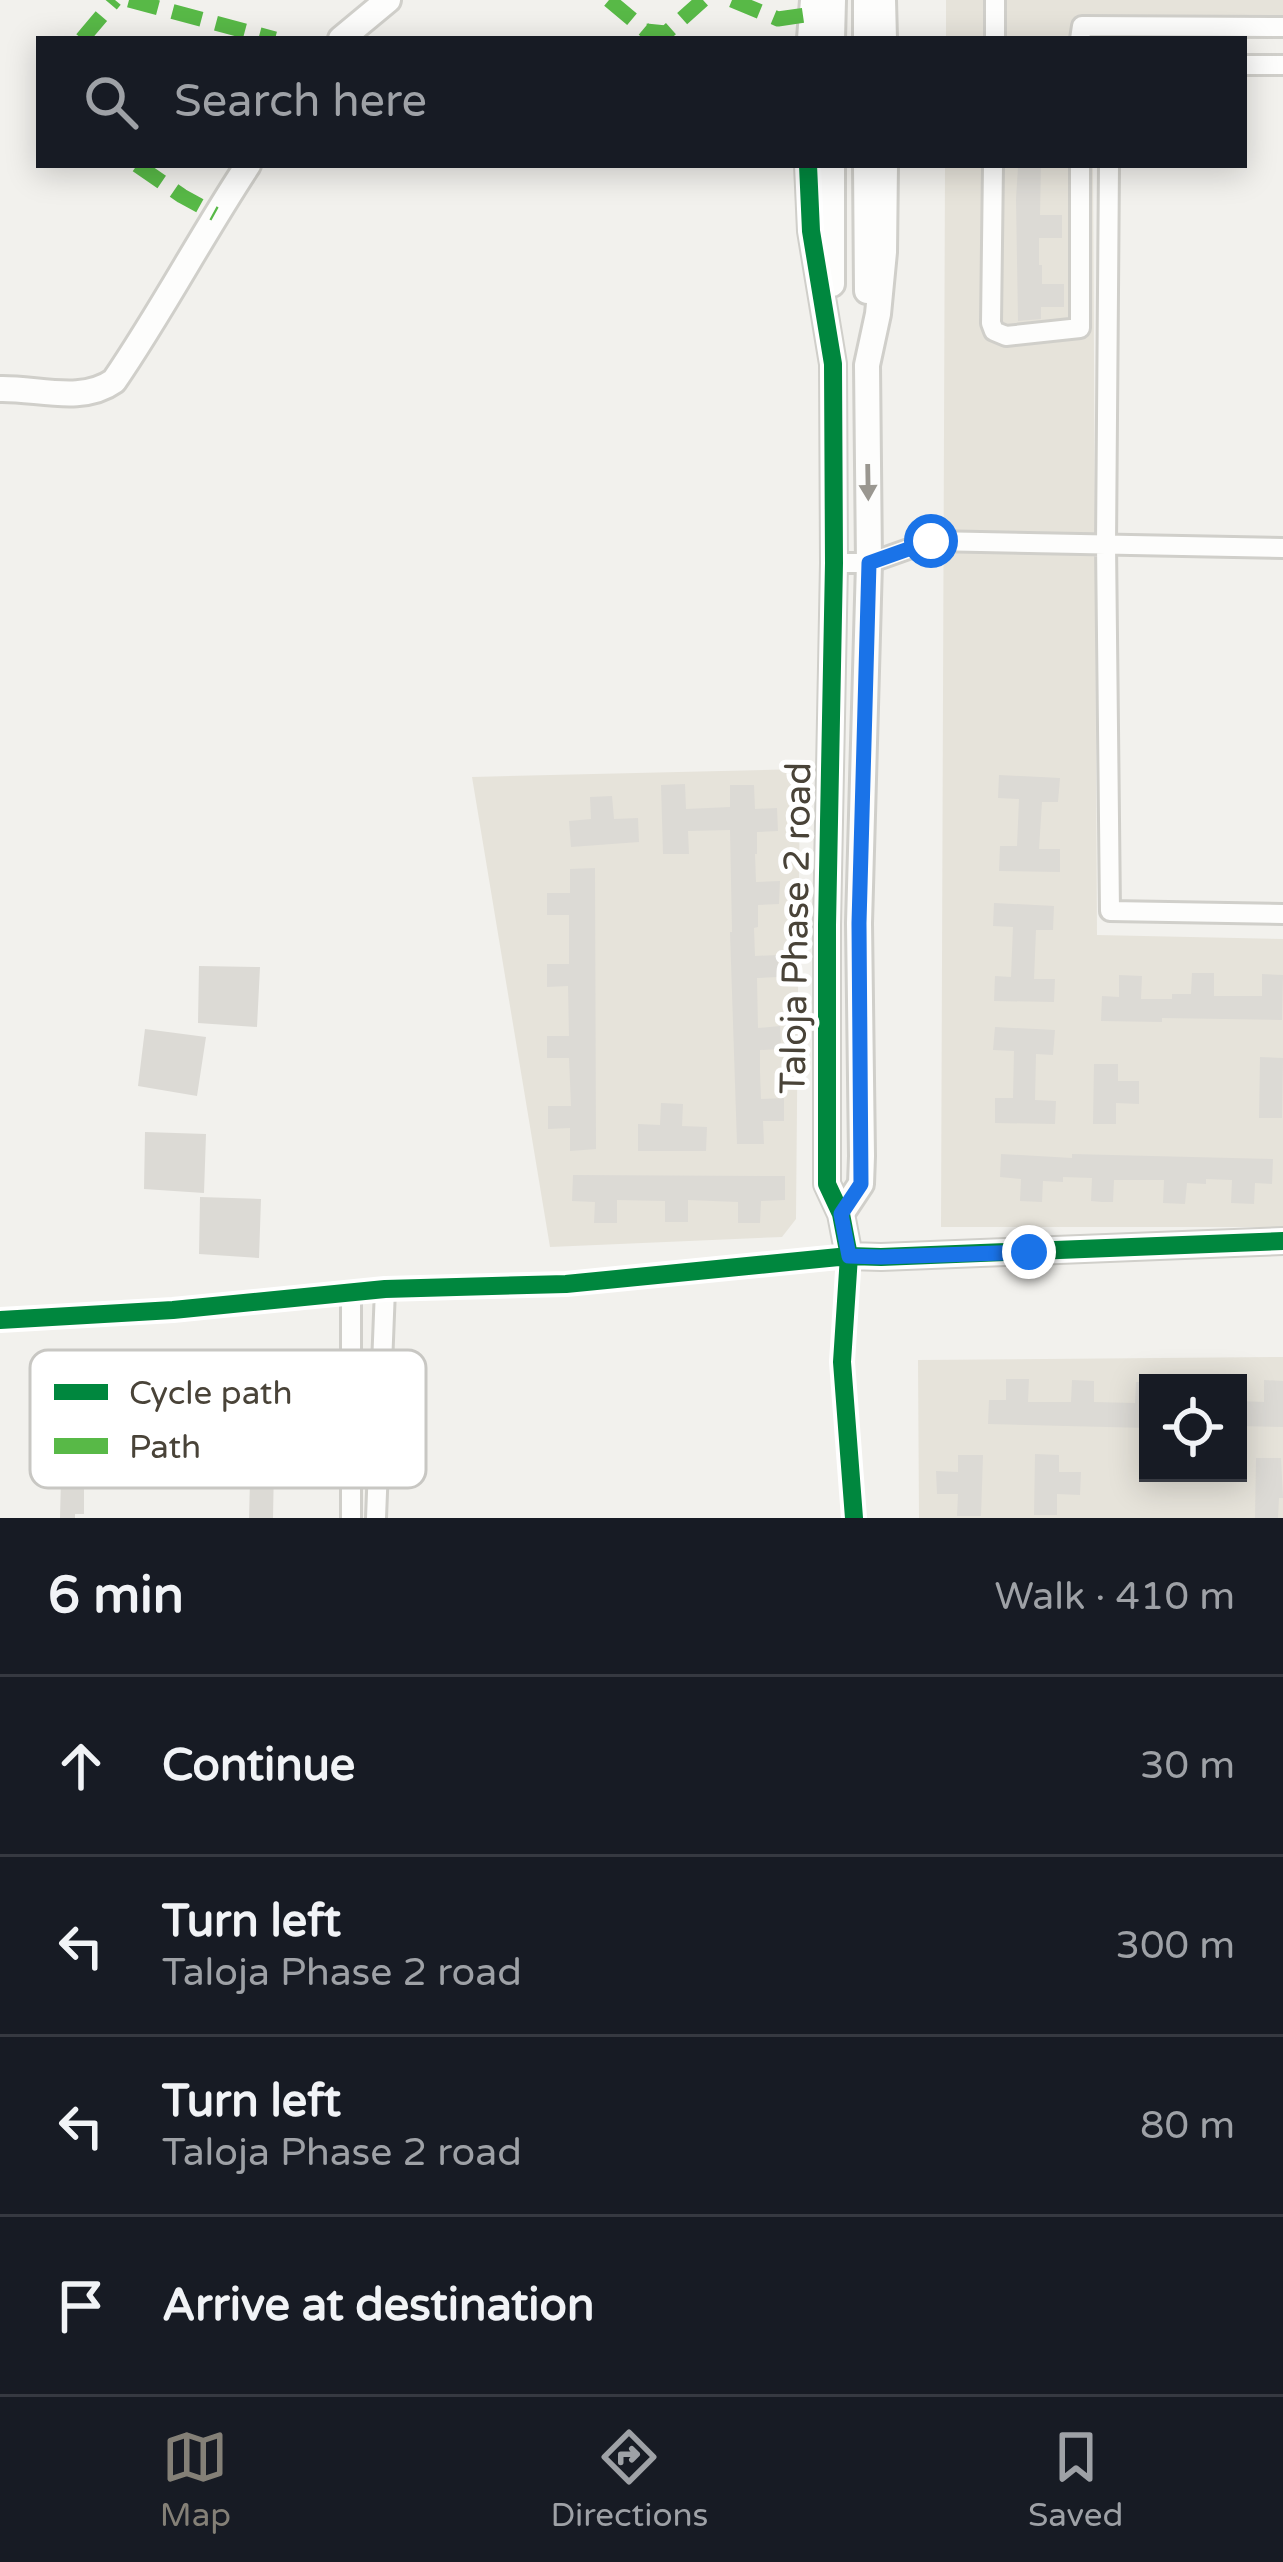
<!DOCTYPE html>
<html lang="en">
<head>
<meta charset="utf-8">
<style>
  body { margin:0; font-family:"Varela Round",sans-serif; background:#242831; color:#f1f3f6 }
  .controls { position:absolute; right:36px; bottom:36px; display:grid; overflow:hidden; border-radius:0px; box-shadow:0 6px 30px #0003 }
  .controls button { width:108px; height:108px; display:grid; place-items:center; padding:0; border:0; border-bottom:3px solid #363941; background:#171b24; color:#f1f3f6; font:60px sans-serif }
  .stop { position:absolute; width:36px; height:36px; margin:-27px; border:9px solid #1a73e8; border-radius:50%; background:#fff }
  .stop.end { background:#1a73e8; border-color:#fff; box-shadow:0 3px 12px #0008 }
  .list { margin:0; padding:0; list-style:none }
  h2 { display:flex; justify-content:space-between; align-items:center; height:156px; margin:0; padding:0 48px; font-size:51px }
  h2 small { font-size:39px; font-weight:400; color:#9ea1a6 }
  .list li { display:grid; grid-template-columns:78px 1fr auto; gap:36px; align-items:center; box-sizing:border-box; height:180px; padding:0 48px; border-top:3px solid #363941 }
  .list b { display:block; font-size:45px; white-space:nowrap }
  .list p { margin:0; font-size:39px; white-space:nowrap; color:#9ea1a6 }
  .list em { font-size:39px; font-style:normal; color:#9ea1a6 }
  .icon { flex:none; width:66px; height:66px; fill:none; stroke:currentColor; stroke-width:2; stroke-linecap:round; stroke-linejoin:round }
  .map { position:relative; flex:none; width:1283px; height:1518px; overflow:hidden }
  .search { position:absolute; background:#171b24; box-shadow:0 6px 30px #0003; left:36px; right:36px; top:36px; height:132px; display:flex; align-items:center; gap:30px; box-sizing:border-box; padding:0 42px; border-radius:0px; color:#9ea1a6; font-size:45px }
  .sheet { height:876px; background:#171b24 }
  nav { display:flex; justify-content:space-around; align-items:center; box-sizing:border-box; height:168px; border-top:3px solid #363941; background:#171b24; font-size:33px; color:#9ea1a6 }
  nav a { display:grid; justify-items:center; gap:6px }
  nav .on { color:#848077 }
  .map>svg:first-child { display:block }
  .residential { fill:#e6e3da; fill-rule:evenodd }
  .building { fill:#dcdad5 }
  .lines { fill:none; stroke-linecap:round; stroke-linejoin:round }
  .minor-casing { stroke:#d0cfca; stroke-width:24 }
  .tertiary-casing { stroke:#d0cfca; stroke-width:30 }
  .minor { stroke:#fdfdfc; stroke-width:18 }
  .tertiary { stroke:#fdfdfc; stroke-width:24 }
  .quiet { stroke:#58b947; stroke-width:15; stroke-dasharray:30 15; stroke-linecap:butt }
  .cycleway-casing { stroke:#fff; stroke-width:26 }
  .cycleway { stroke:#00873e; stroke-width:18 }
  .oneway { fill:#9a9790 }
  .route { stroke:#1a73e8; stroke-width:15 }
  .labels { text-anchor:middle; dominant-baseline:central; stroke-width:10; stroke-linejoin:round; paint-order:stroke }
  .street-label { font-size:36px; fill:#494338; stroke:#fff }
  .key { fill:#fff; stroke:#c8c7c3; stroke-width:3 }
  .key-label { font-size:33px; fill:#494338 }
</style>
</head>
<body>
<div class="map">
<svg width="1283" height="1518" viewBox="0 0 1283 1518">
  <rect width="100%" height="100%" fill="#f2f1ed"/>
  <path class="residential" d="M946,0H1283V33L1093,36L1092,39H946Z
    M945,165H1093L1097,935L1283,939V1227H941Z
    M800,769L796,1219L782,1237L550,1247L472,777Z
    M1283,1357V1518H919L918,1360ZM1148,1383H1238V1473H1148Z"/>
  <path class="building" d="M1026,165H1041L1040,215H1062V238H1039V265H1042V284H1064V307H1041V319L1018,321L1016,199L1018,167Z
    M999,775L1060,778L1058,802H1042L1039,849H1060V872L999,871L1000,846H1017L1019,799L998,798Z
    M685,784L686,809L730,807V785H754L755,809L777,808L778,831L757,832V854H755L756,882L780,881L779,904L758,905V927L754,928L755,956L778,955V977L757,978L758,1028L780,1026L781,1049L760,1050V1072L761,1099L784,1098V1121H763L764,1144H737L730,932H732L730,830L688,831L689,854H663L661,785Z
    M612,796L614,819L638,818L639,842L571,847L569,821L591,819L590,797Z
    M595,868L596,1149L570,1151V1128L548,1129V1106H571L569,1058H547V1036H569L568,986L547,987V964H569V915H547V893H570V869Z
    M994,903L1054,906L1053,930H1036L1034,979H1055L1054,1002L994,1001L995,976L1011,977L1013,927L993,926Z
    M199,966L260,967L257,1027L198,1023Z
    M1192,973H1214V996H1262V974L1283,975L1282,1020L1162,1018V1022L1101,1021L1102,996L1119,997V975L1142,976L1141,999H1172V994H1191Z
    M995,1027L1055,1030L1053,1055L1036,1054L1035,1100L1056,1101L1055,1124L995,1123V1098H1013L1014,1051L993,1050Z
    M145,1029L206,1037L197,1096L138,1086Z
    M1260,1057L1283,1058L1282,1118H1259Z
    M1094,1064H1118V1081H1139V1104L1116,1103V1124H1093Z
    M661,1103L683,1104L682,1126L707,1127L706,1151H638V1124L660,1125Z
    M145,1132L206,1134L204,1193L144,1189Z
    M1001,1154L1072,1158V1154L1273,1159L1272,1184L1255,1183L1254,1204L1231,1203L1232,1180L1206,1179V1184L1187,1183L1185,1204L1163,1203L1164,1180H1114L1113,1202H1102L1091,1201L1092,1178L1063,1177V1182L1043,1181L1042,1202L1020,1201L1021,1179L1000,1177Z
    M573,1175L785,1176V1200L761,1201L760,1223H738V1202L688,1200V1222H665V1201L617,1200V1223H594L595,1202L572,1201Z
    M200,1197L261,1199L259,1258L199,1254Z
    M1006,1379H1029L1028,1402H1071L1072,1380L1094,1381V1402L1135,1403L1136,1382H1148V1428L988,1424L989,1400H1006Z
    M1264,1380L1283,1381V1427L1238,1426V1401L1264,1402Z
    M59,1409H83V1434L143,1436L144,1415H167L165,1438L190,1439L189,1464L120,1462V1458L84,1456V1514H75V1518H60L61,1478H57Z
    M251,1411L275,1412L273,1518H249L250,1481H247L248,1458H226L227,1435L250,1436Z
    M1035,1454L1059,1455V1472H1081L1080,1495L1057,1494V1515H1034Z
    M958,1455H983L981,1516H957L958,1494H937L936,1471L958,1472Z
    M1256,1458H1281L1283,1498H1279L1278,1518H1255Z"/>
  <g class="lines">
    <g class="minor-casing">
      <path id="minor" d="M995,39V0
        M1080,39L1082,26L1283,27
        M1244,65H1283
        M993,165L991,323L994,331L1006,336L1080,328V165
        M1109,165L1106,544L1110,911L1283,914
        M834,563H869L931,541L1283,548
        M0,1320L173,1310L385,1289L566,1284L849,1256L842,1362L854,1518
        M351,1518V1293
        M376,1518L385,1289"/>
    </g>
    <g class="tertiary-casing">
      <path id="tertiary" d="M866,0V39
        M883,0L884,39
        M341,39L388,0
        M810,39L813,0
        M832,39L833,0
        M808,165L811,231L833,364L834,563L827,925V1184L841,1214L849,1256L881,1257L1283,1241
        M832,165V284
        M866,165L867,291
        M0,389C37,388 82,404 114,381C162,311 201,236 248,165
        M841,1214L861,1184L862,1156L859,923L869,563L867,365L878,314L884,252L885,165"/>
    </g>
    <use href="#minor" class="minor"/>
    <use href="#tertiary" class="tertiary"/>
    <path class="quiet" d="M129,0L275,39
      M609,0L646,31L666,33L703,0
      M732,0L778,19L813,14
      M82,39L115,0
      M137,165L182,196L215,214"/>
    <g class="cycleway-casing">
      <path id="cycleway" d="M808,165L811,231L833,364L834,563L827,925V1184L841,1214L849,1256L881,1257L1283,1241
        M0,1320L173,1310L385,1289L566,1284L849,1256L842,1362L854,1518"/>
    </g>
    <use href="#cycleway" class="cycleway"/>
  </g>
  <defs><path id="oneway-solid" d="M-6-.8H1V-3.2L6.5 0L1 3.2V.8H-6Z" transform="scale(3)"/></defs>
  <use class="oneway" href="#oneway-solid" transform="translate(868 482) rotate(89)"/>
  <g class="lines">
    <path class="route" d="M931,541L869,563L859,923L861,1184L841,1214L849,1256L881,1257L1029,1252"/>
  </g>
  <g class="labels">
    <g class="street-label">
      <text transform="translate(796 928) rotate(-89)">Taloja Phase 2 road</text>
    </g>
  </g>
  <rect x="30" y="1350" width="396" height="138" rx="18" class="key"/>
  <rect x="54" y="1384" width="54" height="16" fill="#00873e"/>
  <rect x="54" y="1438" width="54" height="16" fill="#58b947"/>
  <g class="key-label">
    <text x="129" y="1404">Cycle path</text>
    <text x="129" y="1458">Path</text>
  </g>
</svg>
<div class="controls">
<button><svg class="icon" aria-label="locate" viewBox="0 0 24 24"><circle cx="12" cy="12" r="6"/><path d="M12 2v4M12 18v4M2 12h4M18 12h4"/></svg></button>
</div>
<div class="stop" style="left:931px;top:541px"></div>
<div class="stop end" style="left:1029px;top:1252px"></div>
<div class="search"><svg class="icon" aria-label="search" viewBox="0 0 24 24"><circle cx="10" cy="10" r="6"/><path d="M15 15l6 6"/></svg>Search here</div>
</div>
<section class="sheet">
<h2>6 min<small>Walk · 410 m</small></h2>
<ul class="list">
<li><svg class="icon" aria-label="ahead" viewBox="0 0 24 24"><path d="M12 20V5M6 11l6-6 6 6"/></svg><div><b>Continue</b></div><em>30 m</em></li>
<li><svg class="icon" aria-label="left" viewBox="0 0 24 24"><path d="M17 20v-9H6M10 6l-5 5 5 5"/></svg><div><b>Turn left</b><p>Taloja Phase 2 road</p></div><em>300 m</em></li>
<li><svg class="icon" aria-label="left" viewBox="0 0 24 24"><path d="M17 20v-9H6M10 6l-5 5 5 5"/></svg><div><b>Turn left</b><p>Taloja Phase 2 road</p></div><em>80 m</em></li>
<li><svg class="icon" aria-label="arrive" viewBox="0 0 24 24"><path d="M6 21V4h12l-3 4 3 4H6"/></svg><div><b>Arrive at destination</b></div></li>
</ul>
</section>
<nav>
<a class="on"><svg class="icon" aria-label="map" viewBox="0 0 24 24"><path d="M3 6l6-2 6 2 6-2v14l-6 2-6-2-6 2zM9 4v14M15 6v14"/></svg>Map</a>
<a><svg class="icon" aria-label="directions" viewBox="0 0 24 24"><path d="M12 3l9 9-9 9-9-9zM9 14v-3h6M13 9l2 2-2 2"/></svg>Directions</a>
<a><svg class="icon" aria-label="saved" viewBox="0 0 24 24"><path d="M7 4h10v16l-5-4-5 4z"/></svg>Saved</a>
</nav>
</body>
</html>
